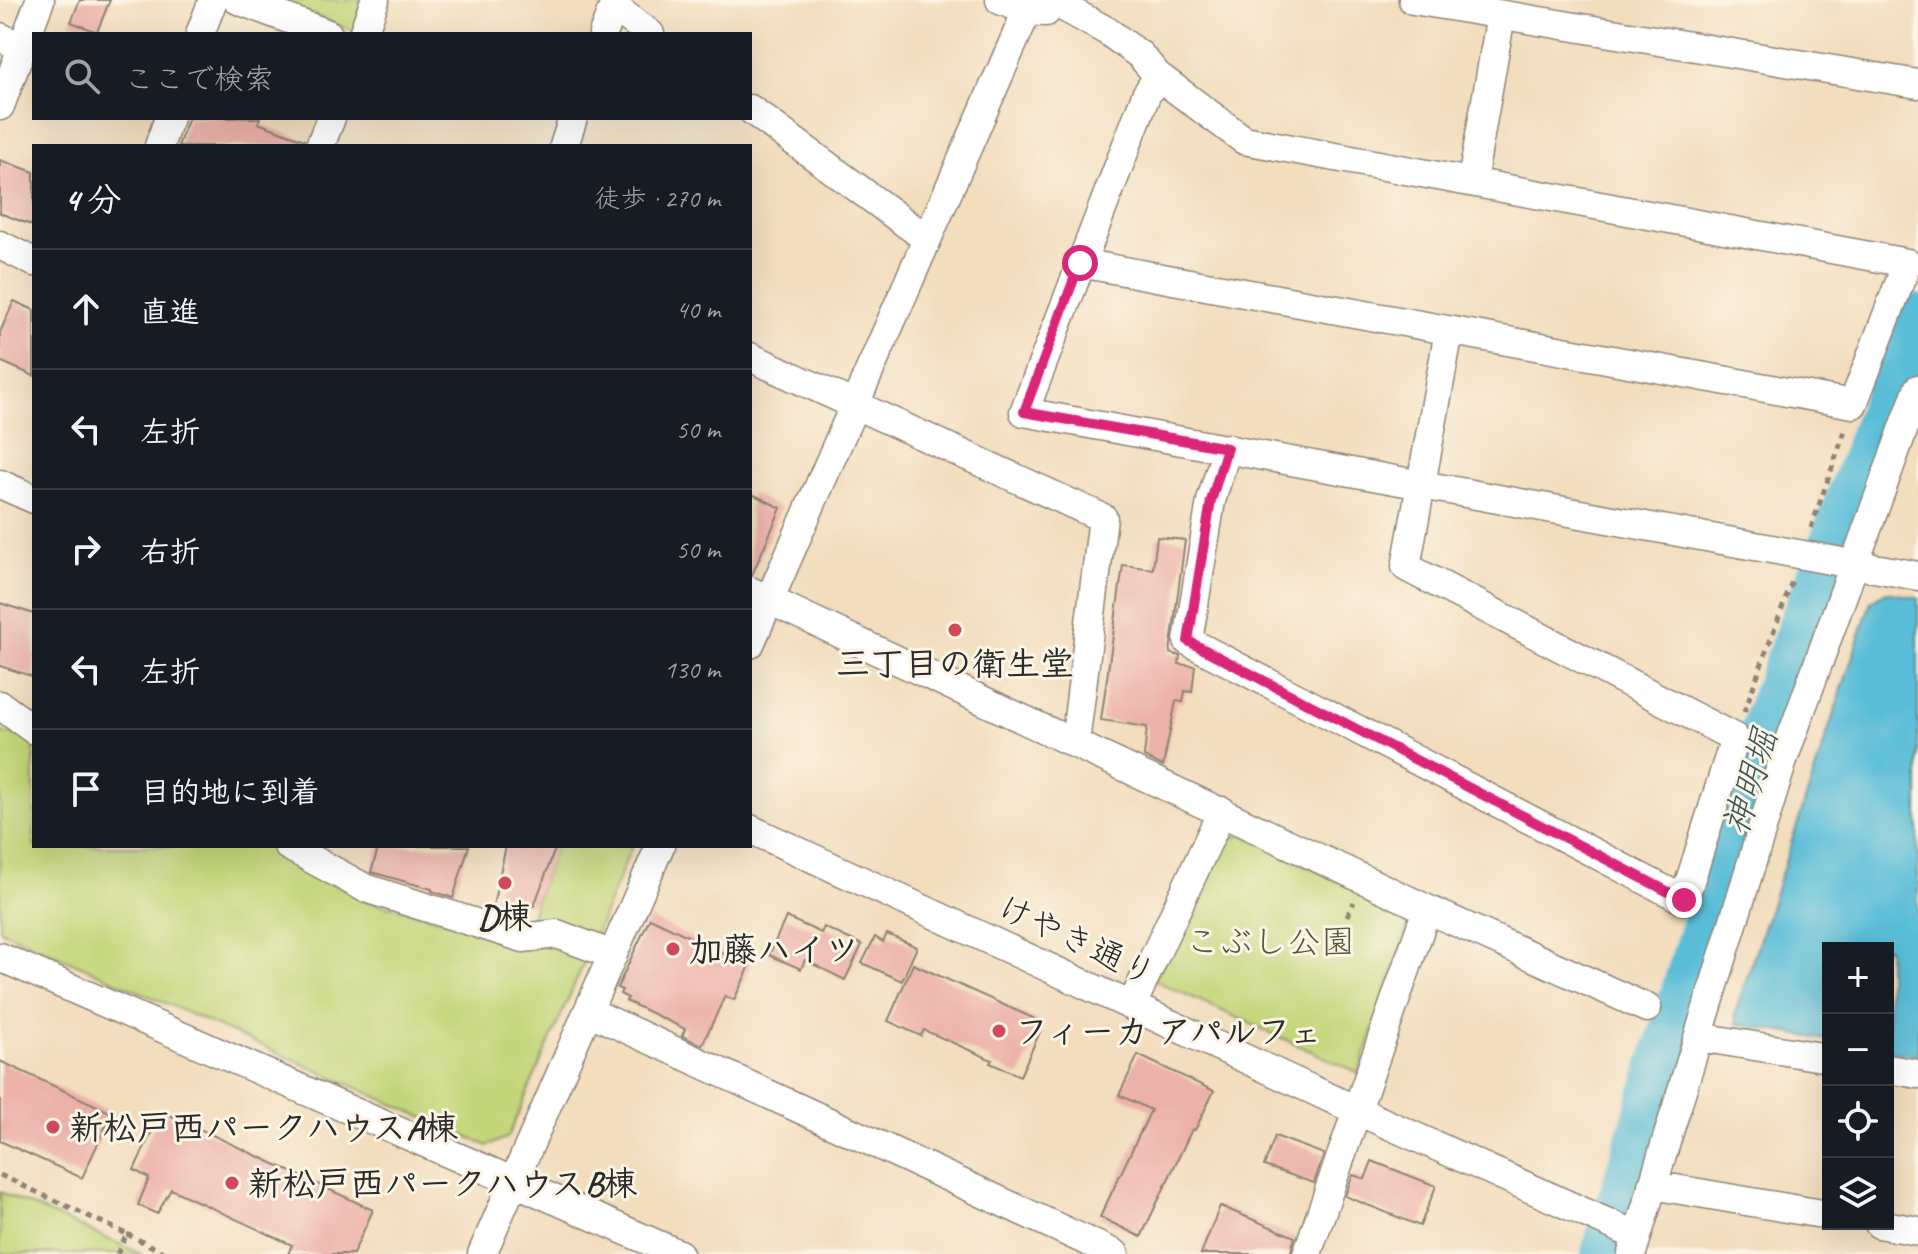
<!DOCTYPE html>
<html lang="ja">
<head>
<meta charset="utf-8">
<style>
  body { margin:0; font-family:Caveat,"Klee One",sans-serif; background:#20242c; color:#f1f3f6 }
  .controls { position:absolute; right:24px; bottom:24px; display:grid; overflow:hidden; border-radius:0px; box-shadow:0 8px 32px #0002 }
  .controls button { width:72px; height:72px; display:grid; place-items:center; padding:0; border:0; border-bottom:2px solid #363941; background:#171b24; color:#f1f3f6; font:40px sans-serif }
  .stop { position:absolute; width:24px; height:24px; margin:-18px; border:6px solid #db2777; border-radius:50%; background:#fff }
  .stop.end { background:#db2777; border-color:#fff; box-shadow:0 2px 8px #0008 }
  .list { margin:0; padding:0; list-style:none }
  h2 { display:flex; justify-content:space-between; align-items:center; height:104px; margin:0; padding:0 32px; font-size:34px }
  h2 small { font-size:26px; font-weight:400; color:#9ea1a6 }
  .list li { display:grid; grid-template-columns:52px 1fr auto; gap:24px; align-items:center; box-sizing:border-box; height:120px; padding:0 32px; border-top:2px solid #363941 }
  .list b { display:block; font-size:30px; white-space:nowrap }
  .list em { font-size:26px; font-style:normal; color:#9ea1a6 }
  .icon { flex:none; width:44px; height:44px; fill:none; stroke:currentColor; stroke-width:2; stroke-linecap:round; stroke-linejoin:round }
  .map { position:relative; flex:none; width:1918px; height:1254px; overflow:hidden }
  .search { position:absolute; background:#171b24; box-shadow:0 8px 32px #0002; left:32px; top:32px; width:720px; height:88px; display:flex; align-items:center; gap:20px; box-sizing:border-box; padding:0 28px; border-radius:0px; color:#9ea1a6; font-size:30px }
  .panel { position:absolute; background:#171b24; box-shadow:0 8px 32px #0002; left:32px; top:144px; width:720px; height:704px; border-radius:0px }
  .map>svg:first-child { display:block }
  .green { fill:#c3d578; stroke:#778052; stroke-width:2 }
  .water { fill:#5abdd8; stroke:#427482; stroke-width:2 }
  .lines { fill:none; stroke-linecap:round; stroke-linejoin:round }
  .river { stroke:#5abdd8; stroke-width:50 }
  .building { fill:#ecb1a9 }
  .minor-casing { stroke:#8e8474; stroke-width:31 }
  .path { stroke:#8e8474; stroke-width:5; stroke-dasharray:6 6; stroke-linecap:butt }
  .minor { stroke:#fff; stroke-width:28 }
  .route { stroke:#db2777; stroke-width:10 }
  .poi-dot { fill:#d1495b; stroke:#fcf5e5; stroke-width:3 }
  .labels { text-anchor:middle; dominant-baseline:central; stroke-width:6; stroke-linejoin:round; paint-order:stroke }
  .poi-label { font-size:34px; font-weight:bold; fill:#2b2b2b; stroke:#fcf5e5; text-anchor:start }
  .street-label { font-size:34px; fill:#2b2b2b; stroke:#fcf5e5 }
  .park-label { font-size:34px; fill:#51563e; stroke:#fcf5e5 }
  .water-label { font-size:36px; font-style:italic; fill:#39575f; stroke:#fcf5e5 }
</style>
</head>
<body>
<div class="map">
<svg width="1918" height="1254" viewBox="0 0 1918 1254">
  <rect width="100%" height="100%" fill="#fcf5e5"/>
  <filter id="ink" filterUnits="userSpaceOnUse"><feTurbulence type="fractalNoise" baseFrequency=".0125" numOctaves="2"/><feDisplacementMap in="SourceGraphic" scale="16" xChannelSelector="R" yChannelSelector="G"/><feConvolveMatrix kernelMatrix="1 2 1 2 8 2 1 2 1" color-interpolation-filters="sRGB"/></filter>
  <filter id="wash" filterUnits="userSpaceOnUse"><feTurbulence type="fractalNoise" baseFrequency=".006" numOctaves="4" result="noise"/><feDisplacementMap in="SourceGraphic" scale="32" xChannelSelector="R" yChannelSelector="G"/><feGaussianBlur stdDeviation="1.8" result="paint"/><feColorMatrix in="noise" values="0 0 0 0 0 0 0 0 0 0 0 0 0 0 0 0 0 1.4 0 .05"/><feComposite in="paint" operator="in"/></filter>
  <g filter="url(#wash)">
    <rect width="100%" height="100%" fill="#f2ddbd"/>
    <path class="green" d="M274,0H366L354,31Z
      M0,732L34,739V846H269L364,900L587,956L508,1137L488,1146L0,930Z
      M1244,835L1400,912L1407,927L1359,1073L1154,980L1226,838Z
      M556,846H632L594,938L529,924L534,906Z
      M0,1192L142,1254H0Z"/>
    <path class="water" d="M1886,592L1918,598V1056L1888,1051V948H1828V1040L1737,1024L1735,1014L1871,601Z"/>
    <g class="lines">
      <path class="river" d="M1606,1254L1772,709L1918,319"/>
    </g>
    <g id="blocks">
      <path class="building" d="M80,0H110L97,32L71,22Z
        M189,118H260L258,123L304,140L303,146H178Z
        M0,160L34,172V226L0,213Z
        M14,301L34,310V376L0,361V332Z
        M750,493L781,508L752,575L750,574Z
        M1157,537L1185,540L1170,653L1180,656L1179,664L1195,666L1192,692L1185,691L1183,702L1176,701L1163,766L1144,757L1147,727L1101,720L1123,565L1153,569Z
        M0,603L34,614V677L0,666Z
        M379,846H469L453,898L432,891V889L371,872Z
        M506,846H556L534,906L519,900L514,917L492,910Z
        M786,917L821,933L824,927L862,945L845,980L805,960L801,969L769,955Z
        M650,918L750,966L734,1000L725,996L702,1045L682,1036L685,1029L626,1001L628,998L620,994L622,990L617,988Z
        M887,934L917,947L902,981L862,963L875,937L883,942Z
        M913,964L1044,1023L1020,1076L990,1063L992,1060L924,1030L921,1036L888,1021Z
        M1138,1055L1214,1091L1195,1130L1192,1129L1141,1237L1100,1217L1151,1110L1119,1095Z
        M0,1061L112,1113L82,1178L0,1141Z
        M161,1111L373,1210L353,1254H288L292,1245L171,1189L157,1214L138,1205L149,1178L134,1170Z
        M1275,1136L1324,1154L1314,1183L1264,1166Z
        M1372,1161L1436,1186L1420,1226L1345,1196L1353,1175L1365,1179Z
        M1220,1206L1295,1237L1290,1254H1201Z"/>
    </g>
  </g>
  <g filter="url(#ink)">
    <use href="#blocks" fill-opacity="0" stroke="#8e8474" stroke-width="2"/>
    <g class="lines">
      <g class="minor-casing">
        <path id="minor" d="M238,0L328,34
          M1000,0L1027,11L1046,12
          M1413,0L1918,84
          M613,6L650,34
          M1067,9L1107,31L1140,55L1158,76L1244,140L1907,263L1853,404L1080,263
          M200,34L213,0
          M363,34L375,0
          M603,34L616,0
          M0,37L22,48L0,106
          M22,48L40,0
          M1158,76L1146,95L1024,412L1918,576
          M750,109L927,239
          M159,146L169,118
          M320,146L331,118
          M564,146L573,118
          M1472,181L1501,15
          M0,245L34,262
          M750,357L1103,518L1075,743
          M1227,448L1211,501L1188,641L1684,900L1735,738L1406,567L1449,331
          M0,484L34,499
          M750,591L1427,909L1647,1008
          M750,644L1027,11
          M0,705L34,730
          M750,829L1358,1111L1637,1236
          M288,846L365,888L523,938L557,934L613,955
          M0,957L679,1254
          M1132,1005L1222,811
          M588,1011L1115,1254
          M1699,1037L1828,1058
          M1888,1069L1918,1074
          M1652,1185L1828,1215
          M1879,1224L1918,1231
          M1632,1253L1784,757L1918,389
          M482,1254L660,846
          M1307,1254L1427,909"/>
      </g>
      <path class="path" d="M1811,528L1846,428
        M1744,712L1793,579
        M1347,916L1354,902
        M0,1175L127,1234L117,1254
        M127,1234L161,1251L159,1254"/>
      <use href="#minor" class="minor"/>
    </g>
  </g>
  <g class="lines" filter="url(#ink)">
    <path class="route" d="M1080,263L1024,412L1227,448L1211,501L1188,641L1684,900"/>
  </g>
  <g class="poi-dot">
    <circle cx="955" cy="630" r="8"/>
    <circle cx="505" cy="883" r="8"/>
    <circle cx="673" cy="949" r="8"/>
    <circle cx="999" cy="1031" r="8"/>
    <circle cx="53" cy="1127" r="8"/>
    <circle cx="232" cy="1183" r="8"/>
  </g>
  <g class="labels">
    <g class="poi-label">
      <text x="955" y="663" text-anchor="middle">三丁目の衛生堂</text>
      <text x="505" y="916" text-anchor="middle">D棟</text>
      <text x="689" y="949">加藤ハイツ</text>
      <text x="1015" y="1031">フィーカ アパルフェ</text>
      <text x="69" y="1127">新松戸西パークハウスA棟</text>
      <text x="248" y="1183">新松戸西パークハウスB棟</text>
    </g>
    <g class="street-label">
      <text transform="translate(1077 940) rotate(25)">けやき通り</text>
    </g>
    <g class="park-label">
      <text x="1270" y="941">こぶし公園</text>
    </g>
    <g class="water-label">
      <text transform="translate(1750 782) rotate(-73)">神明堀</text>
    </g>
  </g>
</svg>
<div class="controls">
<button>+</button>
<button>−</button>
<button><svg class="icon" aria-label="locate" viewBox="0 0 24 24"><circle cx="12" cy="12" r="6"/><path d="M12 2v4M12 18v4M2 12h4M18 12h4"/></svg></button>
<button><svg class="icon" aria-label="layers" viewBox="0 0 24 24"><path d="M12 4l9 5-9 5-9-5zM3 14l9 5 9-5"/></svg></button>
</div>
<div class="stop" style="left:1080px;top:263px"></div>
<div class="stop end" style="left:1684px;top:900px"></div>
<div class="search"><svg class="icon" aria-label="search" viewBox="0 0 24 24"><circle cx="10" cy="10" r="6"/><path d="M15 15l6 6"/></svg>ここで検索</div>
<section class="panel">
<h2>4 分<small>徒歩 · 270 m</small></h2>
<ul class="list">
<li><svg class="icon" aria-label="ahead" viewBox="0 0 24 24"><path d="M12 20V5M6 11l6-6 6 6"/></svg><div><b>直進</b></div><em>40 m</em></li>
<li><svg class="icon" aria-label="left" viewBox="0 0 24 24"><path d="M17 20v-9H6M10 6l-5 5 5 5"/></svg><div><b>左折</b></div><em>50 m</em></li>
<li><svg class="icon" aria-label="right" viewBox="0 0 24 24"><path d="M7 20v-9h11M14 6l5 5-5 5"/></svg><div><b>右折</b></div><em>50 m</em></li>
<li><svg class="icon" aria-label="left" viewBox="0 0 24 24"><path d="M17 20v-9H6M10 6l-5 5 5 5"/></svg><div><b>左折</b></div><em>130 m</em></li>
<li><svg class="icon" aria-label="arrive" viewBox="0 0 24 24"><path d="M6 21V4h12l-3 4 3 4H6"/></svg><div><b>目的地に到着</b></div></li>
</ul>
</section>
</div>
</body>
</html>
